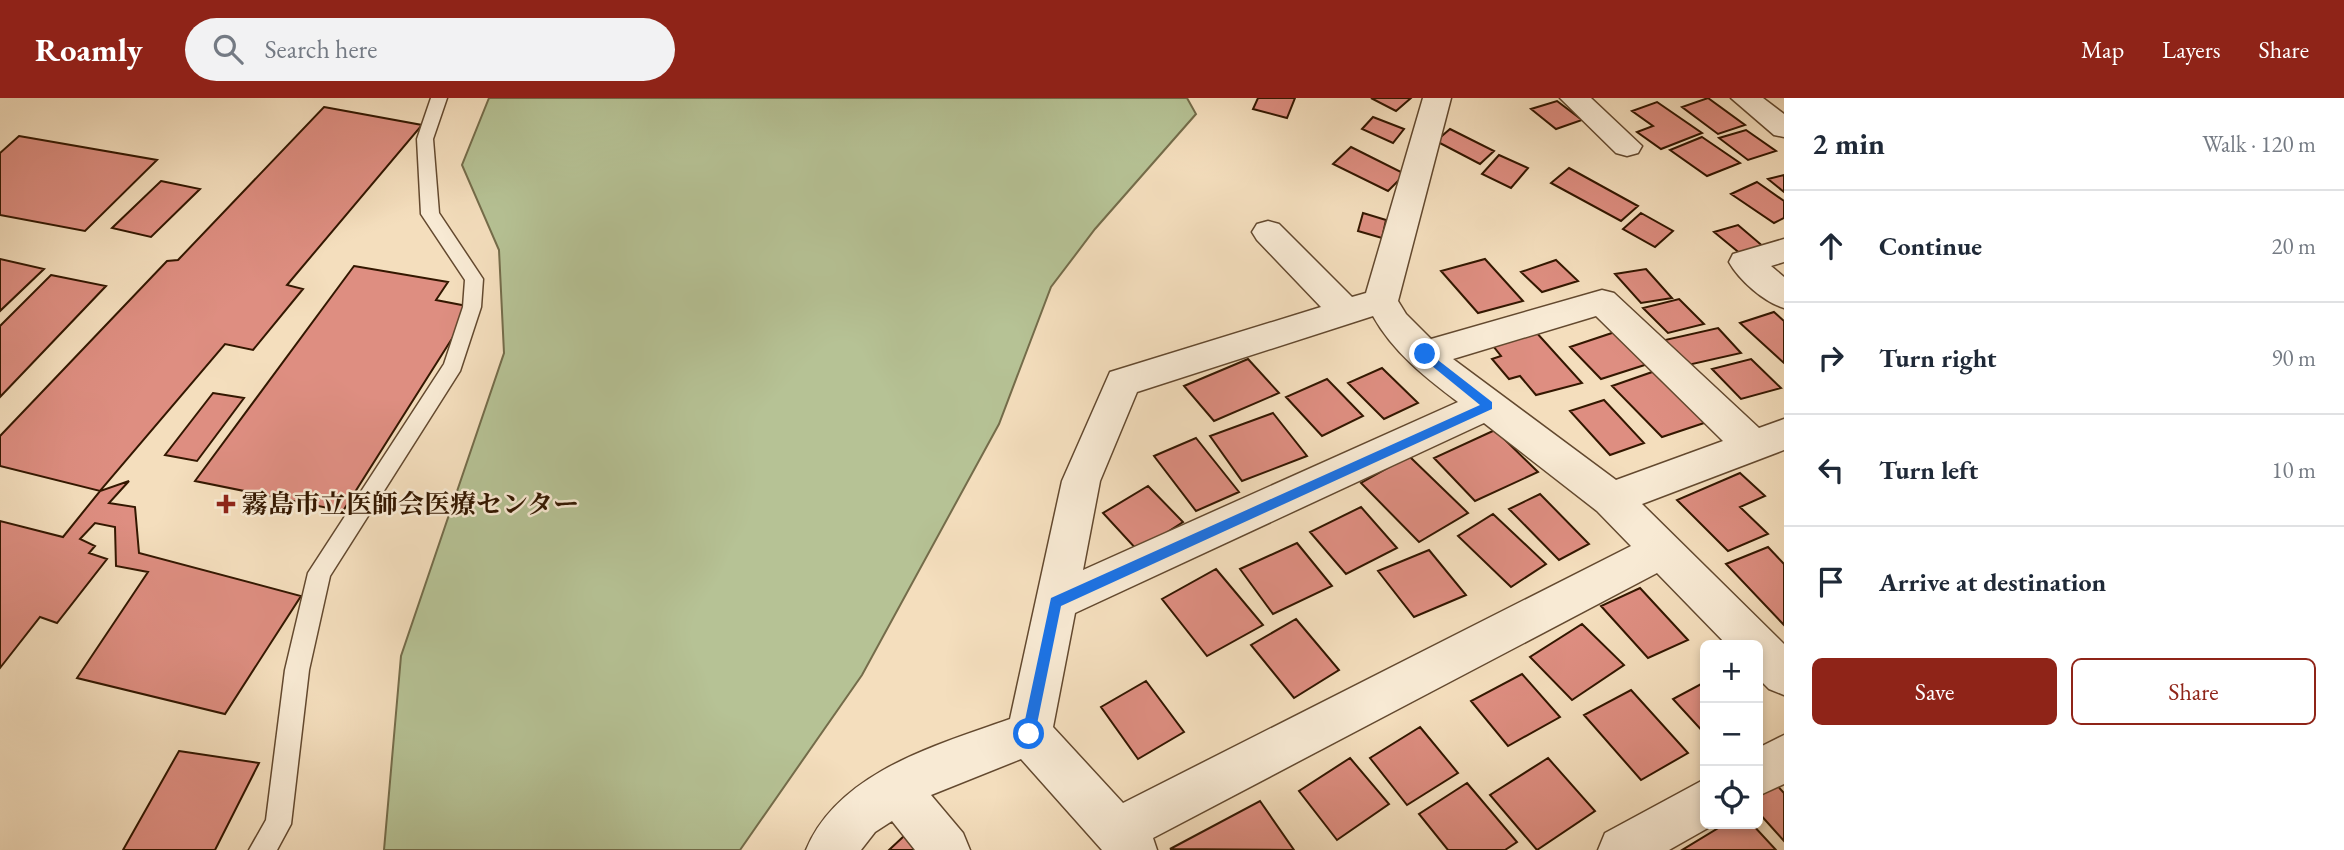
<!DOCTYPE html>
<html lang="en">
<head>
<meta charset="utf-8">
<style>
  body { margin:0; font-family:"EB Garamond","Noto Serif JP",serif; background:#f2f2f3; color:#1f2937 }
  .controls { position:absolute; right:21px; bottom:21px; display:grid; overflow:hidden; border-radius:10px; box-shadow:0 4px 10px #0003 }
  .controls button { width:63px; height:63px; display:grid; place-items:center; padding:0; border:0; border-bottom:2px solid #e0e1e3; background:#fff; color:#1f2937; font:35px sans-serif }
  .stop { position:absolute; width:21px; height:21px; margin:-16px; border:5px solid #1a73e8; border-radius:50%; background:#fff }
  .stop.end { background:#1a73e8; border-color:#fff; box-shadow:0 2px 7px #0008 }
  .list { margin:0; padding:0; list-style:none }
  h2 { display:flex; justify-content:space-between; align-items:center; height:91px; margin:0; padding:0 28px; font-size:30px }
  h2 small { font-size:23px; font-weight:400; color:#747a83 }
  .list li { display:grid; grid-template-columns:46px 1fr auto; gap:21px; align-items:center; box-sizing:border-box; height:112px; padding:0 28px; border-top:2px solid #e0e1e3 }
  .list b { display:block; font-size:26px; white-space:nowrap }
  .list em { font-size:23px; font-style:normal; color:#747a83 }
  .actions { display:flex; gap:14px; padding:21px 28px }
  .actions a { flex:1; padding:16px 0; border:2px solid #8f2418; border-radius:10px; text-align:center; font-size:24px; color:#8f2418 }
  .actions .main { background:#8f2418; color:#fff }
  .icon { flex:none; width:38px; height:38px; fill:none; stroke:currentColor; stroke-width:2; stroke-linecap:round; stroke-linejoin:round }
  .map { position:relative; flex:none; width:1784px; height:752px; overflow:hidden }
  header { display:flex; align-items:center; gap:42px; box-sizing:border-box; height:98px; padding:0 35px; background:#8f2418; color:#fff }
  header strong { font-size:33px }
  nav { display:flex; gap:38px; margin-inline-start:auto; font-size:24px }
  .search { width:490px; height:63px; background:#f2f2f3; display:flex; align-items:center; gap:18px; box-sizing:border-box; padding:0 24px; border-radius:38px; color:#747a83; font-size:26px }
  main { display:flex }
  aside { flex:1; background:#fff }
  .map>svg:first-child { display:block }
  .green { fill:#b6c295; stroke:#746c4a; stroke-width:2 }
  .building { fill:#de8e81; stroke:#331700; stroke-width:2 }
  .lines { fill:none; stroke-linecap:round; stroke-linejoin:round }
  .service-casing { stroke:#63492f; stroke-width:3 }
  .minor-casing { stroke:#63492f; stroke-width:3 }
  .service { fill:#f8ead4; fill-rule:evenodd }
  .minor { fill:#f8ead4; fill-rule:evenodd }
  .route { fill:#1a73e8 }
  .poi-dot { fill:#8f2418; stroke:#f8ead4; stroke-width:2.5 }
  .labels { text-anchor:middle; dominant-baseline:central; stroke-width:5; stroke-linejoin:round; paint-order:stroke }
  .poi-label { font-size:26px; font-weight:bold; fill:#331700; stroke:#f8ead4; text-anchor:start }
</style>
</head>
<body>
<header>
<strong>Roamly</strong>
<div class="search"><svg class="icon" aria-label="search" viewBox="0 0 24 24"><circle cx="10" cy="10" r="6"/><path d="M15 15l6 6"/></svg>Search here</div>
<nav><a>Map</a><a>Layers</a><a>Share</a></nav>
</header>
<main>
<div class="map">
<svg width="1784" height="752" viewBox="0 0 1784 752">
  <rect width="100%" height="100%" fill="#f4debd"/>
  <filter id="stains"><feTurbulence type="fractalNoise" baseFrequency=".00286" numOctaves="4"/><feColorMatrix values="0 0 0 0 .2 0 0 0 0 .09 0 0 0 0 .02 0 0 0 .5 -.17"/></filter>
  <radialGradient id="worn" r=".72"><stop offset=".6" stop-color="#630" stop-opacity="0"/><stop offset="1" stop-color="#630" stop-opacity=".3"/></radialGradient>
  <path class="green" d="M489,0H1187L1196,16L1095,131L1051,189L999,326L862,577L740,752H384L401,558L504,255L499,152L462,67Z"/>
  <path class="building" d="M1258,0H1295L1287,20L1253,11Z
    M1371,0H1411L1396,13Z
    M1708,0L1745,27L1718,36L1682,9Z
    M1557,3L1582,22L1556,31L1531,11Z
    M1657,4L1702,35L1661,51L1637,34L1653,28L1632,13Z
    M324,9L422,27L287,187L303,191L253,252L225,246L100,393L0,368V338L167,163L178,162Z
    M1373,19L1404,31L1393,45L1362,31Z
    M1450,31L1494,53L1480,66L1436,43Z
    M1746,32L1776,53L1748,62L1719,40Z
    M19,38L157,62L85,133L0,117V55Z
    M1702,39L1740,65L1707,78L1670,52Z
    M1351,49L1405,76L1388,93L1333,66Z
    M1499,57L1528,70L1511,90L1482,76Z
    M1569,70L1638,108L1621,123L1551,85Z
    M1784,77V94L1768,81Z
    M161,83L200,91L151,139L112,130Z
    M1757,84L1784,103V120L1774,125L1731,96Z
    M1363,115L1386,122L1382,140L1358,133Z
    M1641,115L1673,133L1655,149L1623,131Z
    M1738,127L1765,150L1742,157L1714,134Z
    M0,161L44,171L0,213Z
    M1485,161L1523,203L1478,215L1441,173Z
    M1556,162L1578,183L1542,194L1521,174Z
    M354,168L448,184L436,202L472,209L343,413L195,383Z
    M1646,171L1672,200L1641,205L1615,176Z
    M51,177L106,188L0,299V228Z
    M1679,201L1704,226L1668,235L1643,210Z
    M1774,214L1784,223V265L1740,225Z
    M1718,230L1741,255L1688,267L1665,242Z
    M1621,232L1654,264L1601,281L1570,249Z
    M1535,233L1582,285L1536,297L1520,278L1509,281L1492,261L1501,258L1490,244Z
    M1248,261L1279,295L1214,323L1184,288Z
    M1751,261L1781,290L1741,301L1712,271Z
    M1382,270L1418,305L1384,321L1348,285Z
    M1658,272L1710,323L1662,339L1612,288Z
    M1327,281L1363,318L1322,338L1286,299Z
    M213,295L244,300L197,363L165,357Z
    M1604,302L1644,345L1610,357L1570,313Z
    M1273,315L1307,358L1242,383L1210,338Z
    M1495,332L1538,374L1475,403L1434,360Z
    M1196,340L1239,394L1196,413L1154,358Z
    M1409,358L1468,415L1419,444L1361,385Z
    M1740,375L1765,398L1740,409L1768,436L1728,453L1677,402Z
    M129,383L109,405L135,409L139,455L301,498L225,616L77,580L148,474L116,468L115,429L95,425L80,441L95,448L89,455L107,461L57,525L40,519L0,570V423L63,439L100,393Z
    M1148,388L1183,424L1138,453L1103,415Z
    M1540,396L1589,446L1559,462L1509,411Z
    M1361,409L1397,450L1346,476L1310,434Z
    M1493,416L1546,466L1511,489L1458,438Z
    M1297,445L1332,488L1273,516L1240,471Z
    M1768,449L1784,466V527L1726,466Z
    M1429,452L1466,497L1414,519L1378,473Z
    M1216,471L1263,527L1207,558L1162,501Z
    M1640,490L1688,542L1648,560L1601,508Z
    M1296,521L1339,572L1294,600L1251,547Z
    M1582,526L1624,567L1572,602L1530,559Z
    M1522,576L1560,619L1508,648L1471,603Z
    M1146,583L1184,634L1138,661L1101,609Z
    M1705,584V636L1673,601Z
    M1631,592L1688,655L1641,682L1584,617Z
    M1420,629L1458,675L1407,707L1370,660Z
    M179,653L259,665L215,752H123Z
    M1350,660L1389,706L1337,742L1299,693Z
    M1548,660L1595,713L1537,752L1490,697Z
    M1774,684L1784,695V743L1758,714V693Z
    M1467,685L1517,744L1505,752H1448L1419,716Z
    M1260,703L1294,752L1170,751Z
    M1725,726H1752L1776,752H1682Z
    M904,738L916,752H889Z"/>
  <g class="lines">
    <g class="service-casing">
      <path id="service" d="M431,0H447L433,41L439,115L483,181L481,209L460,273L330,478L309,572L291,726L277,752H249L266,722L285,572L308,475L444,266L463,209L465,182L421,116L417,41Z"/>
    </g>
    <g class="minor-casing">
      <path id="minor" d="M1423,0H1451L1398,203L1406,216L1431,241L1602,192L1614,195L1759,330L1784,321V352L1642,406L1784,546V597L1769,591L1758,580V547H1727L1657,475L1153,740L1157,752H1102L1021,661L931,697L963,735L970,752H915L892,723L875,734L861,752H806C838,674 937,647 1010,621L1062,383L1110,274L1321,209L1257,142L1252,134L1257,126L1268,123L1279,126L1352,199L1366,195ZM1373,218C1393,254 1426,280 1458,304L1083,472L1100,383L1137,294ZM1596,218L1723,343L1616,382L1453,261ZM1484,325L1597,413L1631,448L1123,705L1053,629L1075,515Z
        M1560,0H1591L1642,48L1638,55L1627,58L1616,55Z
        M1731,0H1763L1784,16V39L1774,37Z
        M1784,141V164L1771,168L1784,179V210C1764,204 1739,182 1729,164L1733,156Z
        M1784,637V686L1758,698V650Z
        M1705,681V726H1715L1669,752H1598L1605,735Z"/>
    </g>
    <use href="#service" class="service"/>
    <use href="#minor" class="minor"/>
  </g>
  <path class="route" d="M1425,252L1492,304V311L1061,508L1035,636L1033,641H1024L1022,636L1051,500L1480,307L1421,259L1419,256Z"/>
  <path class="poi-dot" d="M222.5 395.5h7v7h7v7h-7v7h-7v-7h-7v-7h7z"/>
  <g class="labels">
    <g class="poi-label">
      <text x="242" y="406">霧島市立医師会医療センター</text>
    </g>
  </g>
  <rect width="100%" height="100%" filter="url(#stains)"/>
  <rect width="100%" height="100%" fill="url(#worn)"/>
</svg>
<div class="controls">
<button>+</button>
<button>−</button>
<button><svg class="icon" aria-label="locate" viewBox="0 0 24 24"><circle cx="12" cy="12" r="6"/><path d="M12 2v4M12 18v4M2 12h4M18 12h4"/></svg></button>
</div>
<div class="stop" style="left:1029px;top:636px"></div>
<div class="stop end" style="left:1425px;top:256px"></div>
</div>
<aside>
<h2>2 min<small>Walk · 120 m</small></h2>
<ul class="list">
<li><svg class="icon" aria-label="ahead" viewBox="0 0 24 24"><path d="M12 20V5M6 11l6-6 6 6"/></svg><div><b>Continue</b></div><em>20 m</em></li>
<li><svg class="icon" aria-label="right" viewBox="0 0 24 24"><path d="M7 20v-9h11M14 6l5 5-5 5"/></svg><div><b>Turn right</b></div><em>90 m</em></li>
<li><svg class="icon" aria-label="left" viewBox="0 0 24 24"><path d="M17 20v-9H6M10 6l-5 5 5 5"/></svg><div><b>Turn left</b></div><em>10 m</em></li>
<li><svg class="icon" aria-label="arrive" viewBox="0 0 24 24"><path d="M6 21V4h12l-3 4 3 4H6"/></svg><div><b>Arrive at destination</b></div></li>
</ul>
<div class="actions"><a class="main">Save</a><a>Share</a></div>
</aside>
</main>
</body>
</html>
